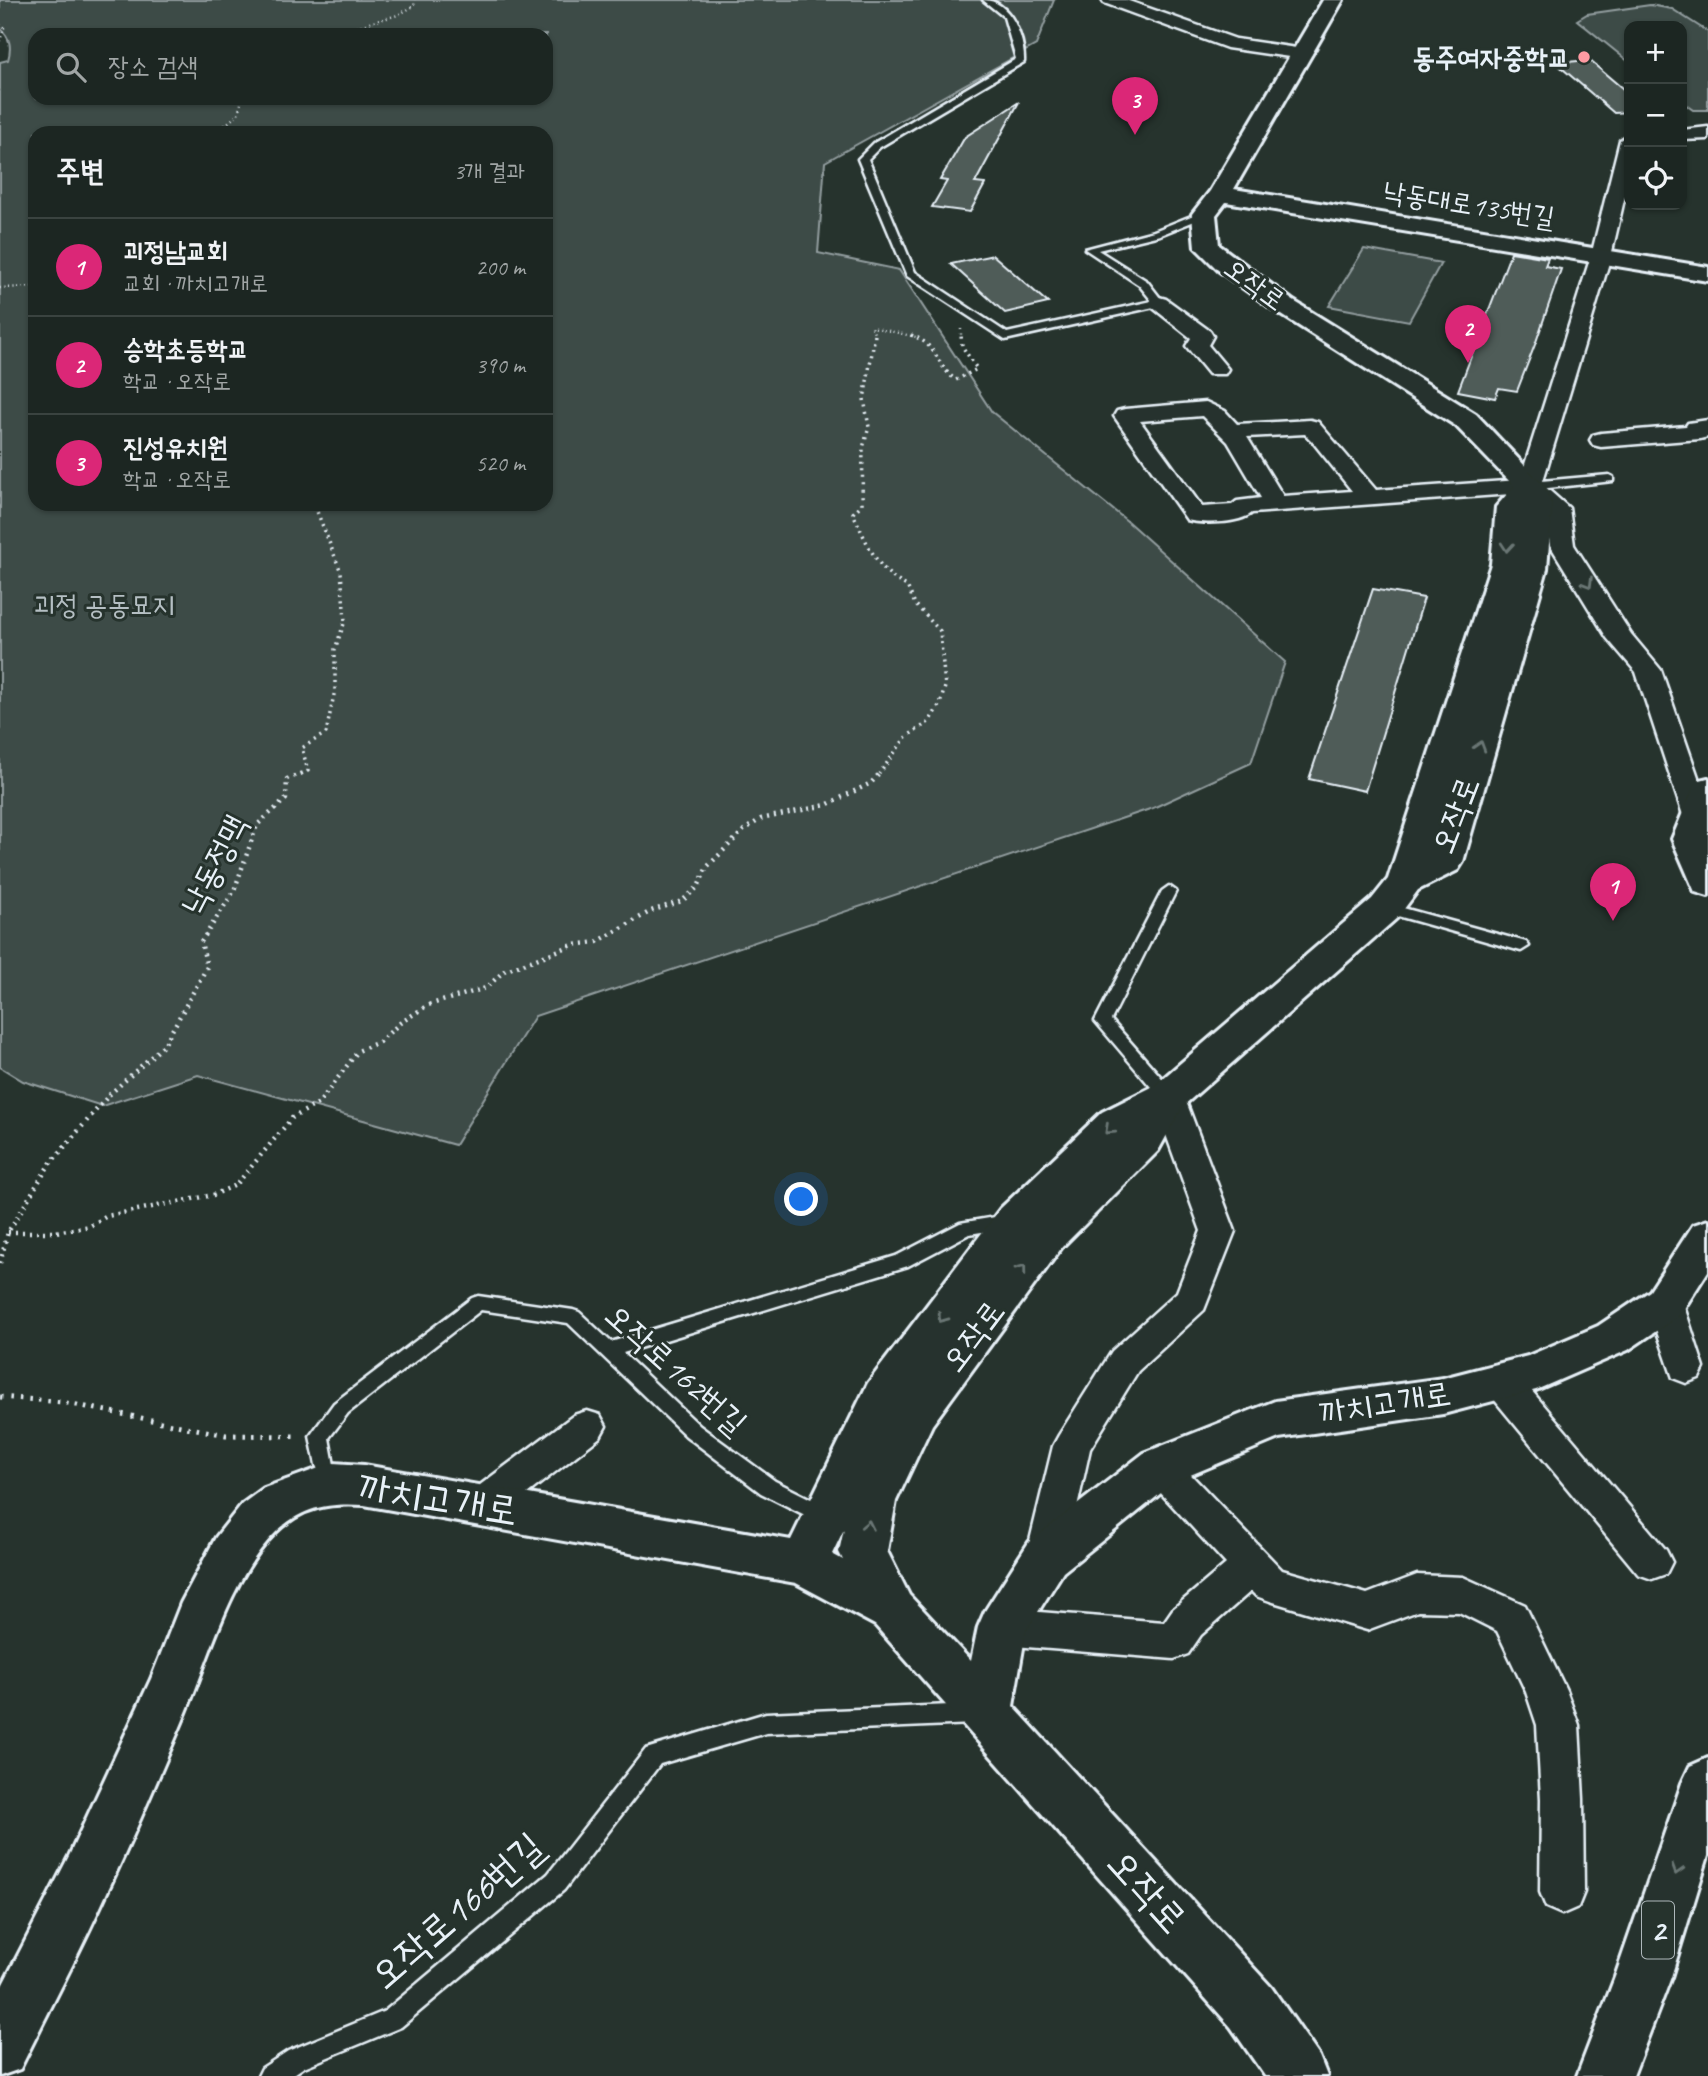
<!DOCTYPE html>
<html lang="ko">
<head>
<meta charset="utf-8">
<style>
  body { margin:0; font-family:Caveat,"Poor Story",sans-serif; background:#252e2a; color:#f1f3f6 }
  .controls { position:absolute; right:21px; top:21px; display:grid; overflow:hidden; border-radius:14px; box-shadow:0 2px 5px #0004 }
  .controls button { width:63px; height:63px; display:grid; place-items:center; padding:0; border:0; border-bottom:2px solid #3a4340; background:#1c2622; color:#f1f3f6; font:35px sans-serif }
  .you { position:absolute; left:802px; top:1200px; width:24px; height:24px; margin:-18px; border:5px solid #fff; border-radius:50%; background:#1a73e8; box-shadow:0 0 0 10px #1a73e833 }
  .badge { display:grid; place-items:center; width:46px; height:46px; border-radius:50%; background:#db2777; color:#fff; font-size:23px; font-weight:700 }
  .pin { position:absolute; translate:-50% -58px; filter:drop-shadow(0 2px 4px #0008) }
  .pin::after { content:''; position:absolute; top:37px; width:24px; height:21px; background:inherit; clip-path:polygon(0 0,100% 0,50% 100%) }
  .list { margin:0; padding:0; list-style:none }
  h2 { display:flex; justify-content:space-between; align-items:center; height:91px; margin:0; padding:0 28px; font-size:30px }
  h2 small { font-size:23px; font-weight:400; color:#a0a5a5 }
  .list li { display:grid; grid-template-columns:46px 1fr auto; gap:21px; align-items:center; box-sizing:border-box; height:98px; padding:0 28px; border-top:2px solid #3a4340 }
  .list b { display:block; font-size:26px; white-space:nowrap }
  .list p { margin:0; font-size:23px; white-space:nowrap; color:#a0a5a5 }
  .list em { font-size:23px; font-style:normal; color:#a0a5a5 }
  .icon { flex:none; width:38px; height:38px; fill:none; stroke:currentColor; stroke-width:2; stroke-linecap:round; stroke-linejoin:round }
  .map { position:relative; flex:none; width:1708px; height:2076px; overflow:hidden }
  .search { position:absolute; background:#1c2622; box-shadow:0 2px 5px #0004; left:28px; top:28px; width:525px; height:77px; display:flex; align-items:center; gap:18px; box-sizing:border-box; padding:0 24px; border-radius:21px; color:#a0a5a5; font-size:26px }
  .panel { position:absolute; background:#1c2622; box-shadow:0 2px 5px #0004; left:28px; top:126px; width:525px; height:385px; border-radius:21px }
  .map>svg:first-child { display:block }
  .green { fill:#3e4b47; stroke:#939ea0; stroke-width:2; fill-rule:evenodd }
  .building { fill:#505c59; stroke:#e8f1f8; stroke-width:2 }
  .lines { fill:none; stroke-linecap:round; stroke-linejoin:round }
  .lane-casing { stroke:#e8f1f8; stroke-width:5 }
  .street-casing { stroke:#e8f1f8; stroke-width:5 }
  .secondary-casing { stroke:#e8f1f8; stroke-width:6 }
  .primary-casing { stroke:#e8f1f8; stroke-width:6 }
  .path-far3 { stroke:#e8f1f8; stroke-width:2.5; stroke-dasharray:1 3.5; stroke-linecap:butt }
  .path-far2 { stroke:#e8f1f8; stroke-width:3.5; stroke-dasharray:2 4.5; stroke-linecap:butt }
  .path-far1 { stroke:#e8f1f8; stroke-width:4.5; stroke-dasharray:2 5; stroke-linecap:butt }
  .path { stroke:#e8f1f8; stroke-width:5; stroke-dasharray:2.5 7; stroke-linecap:butt }
  .lane { fill:#26332d; fill-rule:evenodd }
  .street { fill:#26332d; fill-rule:evenodd }
  .secondary { fill:#26332d; fill-rule:evenodd }
  .primary { fill:#26332d; fill-rule:evenodd }
  .oneway { stroke:#6a7674 }
  .poi-dot { fill:#ff9aa2; stroke:#26332d; stroke-width:2.5 }
  .labels { text-anchor:middle; dominant-baseline:central; stroke-width:6; stroke-linejoin:round; paint-order:stroke }
  .far-poi-label { font-size:28px; font-weight:bold; fill:#e8f1f8; stroke:#26332d; text-anchor:end }
  .far-street-label { font-size:28px; fill:#e8f1f8; stroke:#26332d }
  .far-park-label { font-size:28px; fill:#b5bfc3; stroke:#26332d }
  .shield { fill:#26332d; stroke:#aeb8bb; stroke-width:2 }
  .shield-label { font-size:32px; font-weight:bold; fill:#e8f1f8 }
  .street-label { font-size:33px; fill:#e8f1f8; stroke:#26332d }
  .near-street-label { font-size:40px; fill:#e8f1f8; stroke:#26332d }
</style>
</head>
<body>
<div class="map">
<svg width="1708" height="2076" viewBox="0 0 1708 2076">
  <rect width="100%" height="100%" fill="#26332d"/>
  <filter id="ink" filterUnits="userSpaceOnUse"><feTurbulence type="fractalNoise" baseFrequency=".0143" numOctaves="2"/><feDisplacementMap in="SourceGraphic" scale="14" xChannelSelector="R" yChannelSelector="G"/><feConvolveMatrix kernelMatrix="1 2 1 2 8 2 1 2 1" color-interpolation-filters="sRGB"/></filter>
  <g filter="url(#ink)">
    <path class="green" d="M0,0H1054L1036,45L825,162L818,253L899,270L992,412L1127,521L1285,662L1251,763L1153,808L535,1016L455,1145L198,1075L102,1106L23,1081L0,1067V62L8,60C12,46 10,38 0,28ZM35,35H546V98H35ZM35,133H546V504H35Z
      M1650,5L1672,9L1708,32V110H1693L1682,102V26H1629V62L1577,20L1587,14Z
      M1364,249L1441,263L1409,321L1329,306Z"/>
    <path class="building" d="M1589,60L1629,94V112L1614,113L1556,63Z
      M1019,102L975,183L985,184L970,212L932,207L947,181L940,180L965,137Z
      M1511,252L1548,258L1545,266L1561,269L1536,342L1517,391L1499,388L1495,398L1458,391Z
      M993,255L1048,303L1005,313L951,264Z
      M1373,589L1424,598L1365,791L1309,779Z"/>
    <g class="lines">
      <g class="lane-casing">
        <path id="lane" d="M983,0C1011,0 1025,39 1024,62L880,147L868,159L915,272L1007,333L1152,301L1139,285L1085,249L1154,231L1201,212H1207V216L1160,235L1098,250L1147,281L1164,303L1163,305L1005,340L907,276L858,159L874,143L1016,59L1004,17Z
          M1609,475L1613,477V481L1530,490L1524,486L1530,482Z
          M1169,886L1176,891L1111,1020L1174,1092L1176,1096L1168,1102L1162,1100L1095,1021L1162,891Z
          M1385,903L1526,942L1529,946L1521,951L1380,911L1378,908L1380,905Z
          M1007,1215L1013,1217L1016,1222L1013,1227L969,1234L908,1266L623,1353L700,1426L775,1481L831,1509L834,1515L831,1521L824,1523L817,1521L761,1493L686,1436L568,1323L481,1310L348,1413L329,1438L334,1465L342,1483L340,1489L333,1491L326,1489L316,1465L310,1436L334,1403L472,1298L478,1296L573,1310L579,1312L611,1342L896,1256L960,1223Z
          M974,1704L981,1707L984,1714L981,1721L974,1724L766,1733L660,1764L564,1890L401,2027L304,2067L291,2076H258L262,2068L288,2051L385,2011L548,1874L646,1749L766,1713Z"/>
      </g>
      <g class="street-casing">
        <path id="street" d="M1102,0H1126L1236,39L1303,49L1312,54L1303,59L1227,48L1104,3Z
          M1708,127V139L1682,140V130Z
          M1629,134V178L1611,256L1542,484L1569,508L1574,545L1631,634L1661,670L1708,806V820L1697,824L1687,821L1683,815L1636,672L1607,638L1550,545L1545,510L1525,493L1252,513C1238,524 1203,524 1187,520L1114,416L1117,411L1125,409L1206,402L1225,411L1237,424L1310,420L1318,422L1376,490L1520,480L1591,256L1620,140ZM1202,416L1228,442L1261,498L1237,501L1232,505L1202,507L1140,421ZM1305,434L1312,441L1352,491L1283,496L1247,437Z
          M1159,297L1166,299L1210,331L1213,336L1208,345L1228,369L1225,374H1209L1186,346L1191,338L1152,307L1149,303L1152,299Z
          M1708,420V437L1700,439L1601,447L1593,445L1590,440L1593,435L1601,433L1686,426L1688,423Z
          M1168,1084L1179,1088L1184,1096L1235,1231L1204,1310L1138,1371L1090,1449L1066,1557L1060,1569L1046,1574L1032,1569L1026,1557L1053,1446L1059,1435L1112,1351L1177,1292L1201,1231L1152,1096L1157,1088Z
          M1665,1289L1677,1293L1683,1303L1704,1368L1699,1378L1686,1383L1673,1378L1647,1303L1653,1293Z
          M1501,1366L1514,1370L1666,1550L1672,1562L1666,1574L1652,1579L1638,1574L1488,1392L1483,1381L1488,1370Z
          M587,1411L600,1415L606,1426L600,1437L496,1518L482,1522L468,1518L463,1506L468,1494L574,1415Z
          M1160,1451L1173,1456L1282,1570L1367,1594L1417,1575L1463,1577L1525,1605L1566,1690L1579,1725L1583,1799L1584,1892L1578,1907L1562,1914L1546,1907L1540,1892L1541,1799L1537,1725L1526,1692L1497,1631L1459,1612L1418,1611L1367,1630L1270,1601L1256,1596L1251,1591L1201,1635L1188,1654L1174,1659L1002,1645L988,1640L982,1627L988,1614L1002,1609L1164,1622L1173,1609L1226,1564L1147,1478L1141,1467L1147,1456Z"/>
      </g>
      <g class="secondary-casing">
        <path id="secondary" d="M1323,0H1343L1234,189L1708,267V281L1226,202L1216,215L1219,245L1292,300L1476,414L1544,486L1552,505L1547,569L1463,862L1458,870L1418,890L1398,917L1183,1106L1158,1151L1062,1247L932,1425L896,1501L887,1551L909,1595L971,1661L978,1627L985,1611L1029,1542L1144,1453L1275,1401L1443,1378L1528,1356L1598,1326L1650,1291L1693,1225L1708,1220V1271L1680,1315L1628,1350L1536,1390L1443,1414L1279,1438L1176,1481L1063,1572L1026,1631L1013,1706L1271,1987L1319,2056L1327,2076H1265L1231,2027L875,1625L796,1583L364,1505C329,1503 303,1506 276,1532C228,1579 207,1666 180,1727C156,1782 133,1838 107,1892C80,1952 49,2010 20,2069L0,2076V1990L69,1856L151,1679L181,1603L216,1537L242,1504L264,1488L333,1463L364,1465L791,1540L868,1383L1000,1209L1102,1112L1154,1086L1372,899L1388,879L1491,564L1496,507L1514,486L1456,426L1274,310L1218,270L1195,247L1192,214L1210,191ZM844,1529L839,1552L843,1560L832,1554Z
          M1708,778V896L1695,892L1672,839L1696,781Z"/>
      </g>
      <g class="primary-casing">
        <path id="primary" d="M1708,1758V1856L1671,1977L1633,2076H1577L1615,1977L1682,1783L1690,1766Z"/>
      </g>
      <path class="path-far3" d="M0,25L4,28L0,41
        M326,35L398,15L414,6L415,0
        M223,133L222,128L238,114L242,100L246,98
        M0,288L35,287
        M961,329V337
        M875,337L872,327L916,337"/>
      <path class="path-far2" d="M875,335L864,399L869,427L863,448L862,504L853,513C866,541 877,572 907,586L915,604L940,631L945,687L940,704L929,722L906,737L879,774
        M911,335C939,345 935,365 956,380L977,369L962,346L961,335
        M301,774L308,771L302,748L326,733L335,690V649L345,621L341,572L314,504"/>
      <path class="path-far1" d="M8,1232H56L90,1226L107,1216L213,1195L236,1185L292,1118L319,1103L358,1051L379,1042L400,1023L428,1005L486,988L504,971L573,945L597,942L651,911L682,901L698,887L707,867L744,830L761,819L826,805L871,783L881,772
        M0,1263L8,1232L49,1165L109,1095L164,1045L207,967L201,942L234,891L257,825L286,799L287,779L305,772"/>
      <path class="path" d="M0,1397L62,1402L226,1435L298,1436"/>
      <use href="#lane" class="lane"/>
      <use href="#street" class="street"/>
      <use href="#secondary" class="secondary"/>
      <use href="#primary" class="primary"/>
    </g>
    <defs><path id="oneway-chevron" d="M-2-3.5L2.5 0L-2 3.5" fill="none" stroke-width="1.6" stroke-linecap="round" stroke-linejoin="round" transform="scale(1.75)"/></defs>
    <g class="oneway">
      <use href="#oneway-chevron" transform="translate(1507 547) rotate(95)"/>
      <use href="#oneway-chevron" transform="translate(1588 583) rotate(59)"/>
      <use href="#oneway-chevron" transform="translate(1480 746) rotate(-73)"/>
      <use href="#oneway-chevron" transform="translate(1109 1130) rotate(137)"/>
      <use href="#oneway-chevron" transform="translate(1022 1269) rotate(-53)"/>
      <use href="#oneway-chevron" transform="translate(942 1318) rotate(127)"/>
      <use href="#oneway-chevron" transform="translate(868 1525) rotate(-79)"/>
      <use href="#oneway-chevron" transform="translate(1677 1870) rotate(107)"/>
    </g>
  </g>
  <circle class="poi-dot" cx="1584" cy="57" r="7"/>
  <g class="labels">
    <g class="far-poi-label">
      <text x="1570" y="57">동주여자중학교</text>
    </g>
    <g class="far-street-label">
      <text transform="translate(1469 204) rotate(9)">낙동대로135번길</text>
      <text transform="translate(1255 284) rotate(36)">오작로</text>
    </g>
    <g class="far-park-label">
      <text x="104" y="604">괴정 공동묘지</text>
    </g>
    <rect class="shield" x="1642" y="1901.5" width="32" height="57" rx="5"/>
    <g class="shield-label">
      <text x="1658" y="1930">2</text>
    </g>
    <g class="street-label">
      <text transform="translate(1455 815) rotate(-69)">오작로</text>
      <text transform="translate(214 865) rotate(-63)">낙동정맥</text>
      <text transform="translate(973 1336) rotate(-53)">오작로</text>
      <text transform="translate(676 1369) rotate(42)">오작로162번길</text>
      <text transform="translate(1385 1403) rotate(-9)">까치고개로</text>
    </g>
    <g class="near-street-label">
      <text transform="translate(438 1499) rotate(9)">까치고개로</text>
      <text transform="translate(1147 1891) rotate(48)">오작로</text>
      <text transform="translate(457 1911) rotate(-41)">오작로166번길</text>
    </g>
  </g>
</svg>
<div class="controls">
<button>+</button>
<button>−</button>
<button><svg class="icon" aria-label="locate" viewBox="0 0 24 24"><circle cx="12" cy="12" r="6"/><path d="M12 2v4M12 18v4M2 12h4M18 12h4"/></svg></button>
</div>
<div class="you"></div>
<div class="pin badge" style="left:1613px;top:921px">1</div>
<div class="pin badge" style="left:1468px;top:363px">2</div>
<div class="pin badge" style="left:1135px;top:135px">3</div>
<div class="search"><svg class="icon" aria-label="search" viewBox="0 0 24 24"><circle cx="10" cy="10" r="6"/><path d="M15 15l6 6"/></svg>장소 검색</div>
<section class="panel">
<h2>주변<small>3개 결과</small></h2>
<ul class="list">
<li><span class="badge">1</span><div><b>괴정남교회</b><p>교회 · 까치고개로</p></div><em>200 m</em></li>
<li><span class="badge">2</span><div><b>승학초등학교</b><p>학교 · 오작로</p></div><em>390 m</em></li>
<li><span class="badge">3</span><div><b>진성유치원</b><p>학교 · 오작로</p></div><em>520 m</em></li>
</ul>
</section>
</div>
</body>
</html>
